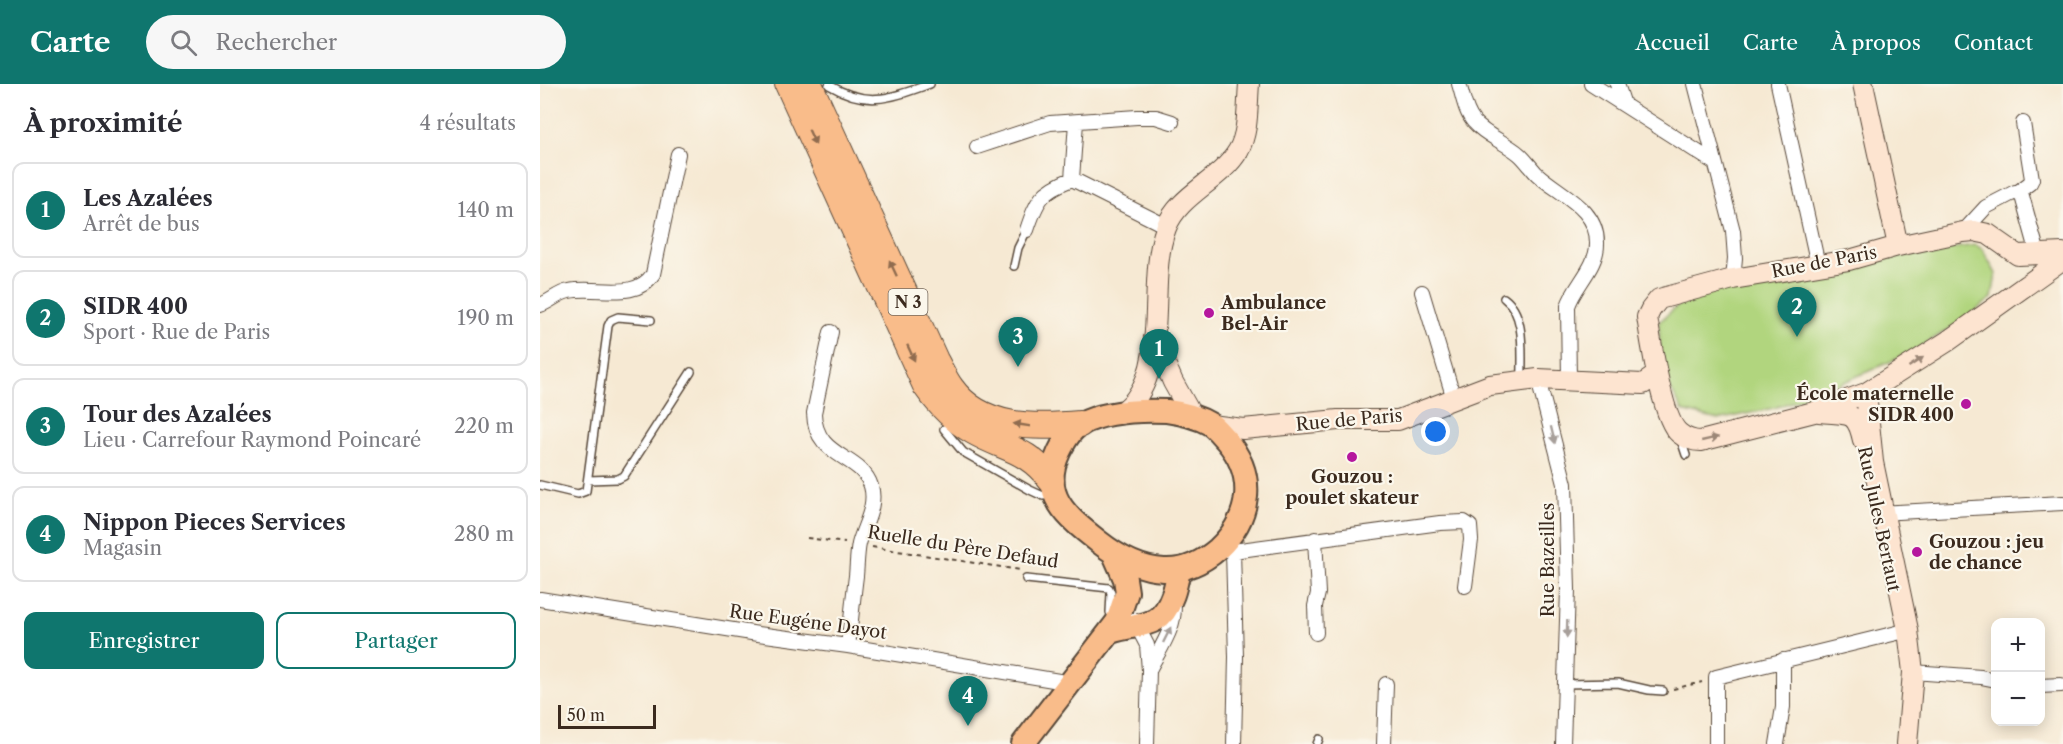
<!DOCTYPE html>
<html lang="fr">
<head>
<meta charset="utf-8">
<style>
  body { margin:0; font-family:"Libre Caslon Text",serif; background:#f7f7f7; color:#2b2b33 }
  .controls { position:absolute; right:18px; bottom:18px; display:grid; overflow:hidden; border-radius:12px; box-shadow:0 3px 15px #0003 }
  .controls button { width:54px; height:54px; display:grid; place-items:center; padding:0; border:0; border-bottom:2px solid #e1e1e2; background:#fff; color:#2b2b33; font:30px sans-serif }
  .scale { position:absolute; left:18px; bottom:15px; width:98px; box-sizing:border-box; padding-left:6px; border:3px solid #3b2a1e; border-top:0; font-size:16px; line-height:21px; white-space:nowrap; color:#3b2a1e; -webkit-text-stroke:4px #fbf7ec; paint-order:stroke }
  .you { position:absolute; left:896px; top:348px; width:21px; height:21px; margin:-15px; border:4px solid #fff; border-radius:50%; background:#1a73e8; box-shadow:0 0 0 9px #1a73e833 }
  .badge { display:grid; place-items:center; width:39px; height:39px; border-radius:50%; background:#0f766e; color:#fff; font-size:20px; font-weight:700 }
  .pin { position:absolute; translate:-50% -50px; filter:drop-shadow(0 2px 3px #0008) }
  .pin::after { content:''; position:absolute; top:32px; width:21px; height:18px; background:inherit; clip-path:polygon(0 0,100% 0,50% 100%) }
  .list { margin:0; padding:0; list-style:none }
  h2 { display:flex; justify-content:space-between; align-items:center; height:78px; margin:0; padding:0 24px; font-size:26px }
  h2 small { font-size:20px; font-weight:400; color:#7c7c81 }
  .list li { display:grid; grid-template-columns:39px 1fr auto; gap:18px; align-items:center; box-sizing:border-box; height:96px; margin:0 12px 12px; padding:0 12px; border:2px solid #e1e1e2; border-radius:12px }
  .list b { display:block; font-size:22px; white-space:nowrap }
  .list p { margin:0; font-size:20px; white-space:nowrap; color:#7c7c81 }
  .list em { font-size:20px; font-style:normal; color:#7c7c81 }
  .actions { display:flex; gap:12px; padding:18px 24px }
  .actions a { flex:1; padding:14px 0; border:2px solid #0f766e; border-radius:12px; text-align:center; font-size:21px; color:#0f766e }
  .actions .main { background:#0f766e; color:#fff }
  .icon { flex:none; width:33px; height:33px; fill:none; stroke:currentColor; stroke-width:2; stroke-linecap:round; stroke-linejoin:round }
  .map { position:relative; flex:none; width:1523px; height:660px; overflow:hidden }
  header { display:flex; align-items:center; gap:36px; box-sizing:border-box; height:84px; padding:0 30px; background:#0f766e; color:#fff }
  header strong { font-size:28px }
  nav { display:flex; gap:33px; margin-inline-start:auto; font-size:21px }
  .search { width:420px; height:54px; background:#f7f7f7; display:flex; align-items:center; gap:15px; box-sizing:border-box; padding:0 21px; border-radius:33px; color:#7c7c81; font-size:22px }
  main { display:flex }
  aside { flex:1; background:#fff }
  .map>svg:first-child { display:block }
  .green { fill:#b1d57e; stroke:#76804e; stroke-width:1.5 }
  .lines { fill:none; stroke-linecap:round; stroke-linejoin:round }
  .lane-casing { stroke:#574739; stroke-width:10 }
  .street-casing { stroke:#574739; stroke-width:16 }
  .secondary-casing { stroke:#574739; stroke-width:22 }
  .primary-casing { stroke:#574739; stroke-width:26 }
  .highway-casing { stroke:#574739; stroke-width:28 }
  .path { stroke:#574739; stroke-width:2; stroke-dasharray:4.5 4.5; stroke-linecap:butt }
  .lane { stroke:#fff; stroke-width:7 }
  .street { stroke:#fff; stroke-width:14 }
  .secondary { stroke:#fde4d0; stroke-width:20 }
  .primary { stroke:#f9bc8a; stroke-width:22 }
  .highway { stroke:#f9bc8a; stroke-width:26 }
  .oneway { fill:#906c4f }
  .oneway2 { fill:#9c8777 }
  .oneway3 { fill:#a79f9a }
  .poi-dot { fill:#b5179e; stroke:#fbf7ec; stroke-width:2 }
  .labels { text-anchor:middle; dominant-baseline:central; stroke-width:4.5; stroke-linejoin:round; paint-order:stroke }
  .shield { fill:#fbf7ec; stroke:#75685c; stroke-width:1.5 }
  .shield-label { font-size:16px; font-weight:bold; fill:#3b2a1e }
  .street-label { font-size:18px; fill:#3b2a1e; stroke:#fbf7ec }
  .poi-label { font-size:18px; font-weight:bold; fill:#3b2a1e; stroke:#fbf7ec; text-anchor:start }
</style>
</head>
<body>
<header>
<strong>Carte</strong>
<div class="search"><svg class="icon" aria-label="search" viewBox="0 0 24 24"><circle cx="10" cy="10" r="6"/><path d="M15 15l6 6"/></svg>Rechercher</div>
<nav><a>Accueil</a><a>Carte</a><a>À propos</a><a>Contact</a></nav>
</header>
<main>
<aside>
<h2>À proximité<small>4 résultats</small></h2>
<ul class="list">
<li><span class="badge">1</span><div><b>Les Azalées</b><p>Arrêt de bus</p></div><em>140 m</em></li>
<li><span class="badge">2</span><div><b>SIDR 400</b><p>Sport · Rue de Paris</p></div><em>190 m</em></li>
<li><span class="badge">3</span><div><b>Tour des Azalées</b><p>Lieu · Carrefour Raymond Poincaré</p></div><em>220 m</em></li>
<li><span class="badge">4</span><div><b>Nippon Pieces Services</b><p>Magasin</p></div><em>280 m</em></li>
</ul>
<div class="actions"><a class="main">Enregistrer</a><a>Partager</a></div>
</aside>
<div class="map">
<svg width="1523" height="660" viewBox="0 0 1523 660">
  <rect width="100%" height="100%" fill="#fbf7ec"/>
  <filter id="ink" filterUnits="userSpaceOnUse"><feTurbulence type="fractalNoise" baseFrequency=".0167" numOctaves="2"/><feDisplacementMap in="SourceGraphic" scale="12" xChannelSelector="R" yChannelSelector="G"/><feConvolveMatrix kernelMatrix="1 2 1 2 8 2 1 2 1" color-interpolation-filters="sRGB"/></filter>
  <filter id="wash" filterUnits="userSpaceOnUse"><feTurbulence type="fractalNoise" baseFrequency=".008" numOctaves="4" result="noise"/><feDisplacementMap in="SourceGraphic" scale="24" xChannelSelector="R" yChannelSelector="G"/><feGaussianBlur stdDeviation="1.35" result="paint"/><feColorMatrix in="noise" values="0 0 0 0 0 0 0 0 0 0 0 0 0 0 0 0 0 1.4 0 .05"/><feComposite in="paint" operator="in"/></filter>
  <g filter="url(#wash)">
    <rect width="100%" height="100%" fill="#f6e9d3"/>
    <path class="green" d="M1436,161L1443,166L1456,190L1452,214L1420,238L1372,268L1286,306L1234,324L1178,336L1143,327L1129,302L1120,268L1119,238L1142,218L1177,206L1212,202L1378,169Z"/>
  </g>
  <g filter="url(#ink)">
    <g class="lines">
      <g class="lane-casing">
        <path id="lane" d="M289,1C328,24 350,14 390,0
          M474,182L478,164L487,146
          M964,214C987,231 981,271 982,296
          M404,345L423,368L490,406L503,412L512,411
          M1141,356L1146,371
          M48,396L78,395L84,392L151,288
          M0,401L38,410L46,407L68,242L71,236L78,233L111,236
          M486,495L569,504L571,509L570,528
          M1025,600L1078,599L1109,606L1123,607
          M777,660L779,655"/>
      </g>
      <g class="street-casing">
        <path id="street" d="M919,0C923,12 925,28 934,38C946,52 965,58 979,70C986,76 991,84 997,90C1020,111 1058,124 1057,160C1057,183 1035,201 1028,222L1029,297
          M1051,0L1175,79
          M1077,0L1084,21
          M1155,0L1193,147L1195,174L1193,195
          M1238,0L1278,181
          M536,38L532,95L626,142
          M437,63L510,39L597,33H616L632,38
          M1478,108L1490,99L1492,95L1483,39
          M487,146C497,116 501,107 532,95
          M1423,148L1446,123L1475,108L1482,112L1498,170
          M882,208L914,315
          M0,221C10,218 18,209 29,207C57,201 95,218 113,190L138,70
          M291,248L274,329C275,375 321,370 331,402C337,422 324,441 319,460C317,470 317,482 316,492C313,515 311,538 308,562
          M998,295L1025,400L1028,505L1023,660
          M1339,429L1523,419
          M775,455L778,509L775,522L776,549
          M693,467L900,439L924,438L930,442L931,456L925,502
          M693,467L696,573L694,660
          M0,515L218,550L308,562L531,599
          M594,536L607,561L609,586L607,660
          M610,584C621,563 638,540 633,516
          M1373,588L1441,593L1456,596
          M1500,602L1521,601
          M844,660L846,600
          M1176,660V593L1365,547
          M1237,660L1243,623V576"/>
      </g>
      <g class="secondary-casing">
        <path id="secondary" d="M1323,0L1358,162
          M1523,169L1478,171L1448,150L1434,147L1423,148L1358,162L1309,176L1193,195L1119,215L1111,225L1107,233C1111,257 1122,335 1139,349C1146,355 1152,357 1161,357L1274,328L1326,309L1408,257L1523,175
          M614,254L633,298L652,332
          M1326,309L1333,378L1368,546L1373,588L1367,660
          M1279,328C1308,331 1316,325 1323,356
          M580,330C586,325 592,320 596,314C628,271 607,193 626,144C638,111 680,97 698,67C709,48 707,22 709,0
          M671,341L703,345L798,336H858L950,301L998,295L1103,300L1116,291"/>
      </g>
      <g class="primary-casing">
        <path id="primary" d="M627,327C642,329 656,332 670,340C676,344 681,351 686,356C717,392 711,434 678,465C663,478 644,487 624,486C599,485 578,473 559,458C527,433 499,411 519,368C524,358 531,345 541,340C565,327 600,326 627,327Z
          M571,548C598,538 620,547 632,513C636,504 636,495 640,486
          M483,660L577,538L587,508L585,495L574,470"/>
      </g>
      <g class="highway-casing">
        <path id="highway" d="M248,0L386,302C398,319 414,336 433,347C464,365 487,364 511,396
          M269,0L395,276C400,285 405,296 411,304C441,346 495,344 540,340"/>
      </g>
      <path class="path" d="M267,454L305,459
        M332,463L480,486
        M1133,605L1162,598"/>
      <use href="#lane" class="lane"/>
      <use href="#street" class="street"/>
      <use href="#secondary" class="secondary"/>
      <use href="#primary" class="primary"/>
      <use href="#highway" class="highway"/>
    </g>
    <defs><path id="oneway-solid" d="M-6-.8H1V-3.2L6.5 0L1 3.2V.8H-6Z" transform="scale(1.5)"/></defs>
    <g class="oneway">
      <use href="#oneway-solid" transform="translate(272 53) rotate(65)"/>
      <use href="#oneway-solid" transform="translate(353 184) rotate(-115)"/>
      <use href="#oneway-solid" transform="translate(371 269) rotate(65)"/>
      <use href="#oneway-solid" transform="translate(482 341) rotate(-171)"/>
    </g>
    <g class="oneway2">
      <use href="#oneway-solid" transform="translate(1376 278) rotate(-33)"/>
      <use href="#oneway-solid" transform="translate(1170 355) rotate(-13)"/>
    </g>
    <g class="oneway3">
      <use href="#oneway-solid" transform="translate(1013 351) rotate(76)"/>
      <use href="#oneway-solid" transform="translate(1027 545) rotate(92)"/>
      <use href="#oneway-solid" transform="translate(627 551) rotate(-64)"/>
    </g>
  </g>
  <g class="poi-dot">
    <circle cx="669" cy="229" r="6"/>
    <circle cx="1426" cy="320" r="6"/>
    <circle cx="812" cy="373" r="6"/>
    <circle cx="1377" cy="468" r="6"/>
  </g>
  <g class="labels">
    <rect class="shield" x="348.5" y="205" width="39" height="26" rx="4.5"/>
    <g class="shield-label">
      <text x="368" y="218">N 3</text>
    </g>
    <g class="street-label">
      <text transform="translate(1284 178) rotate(-11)">Rue de Paris</text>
      <text transform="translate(809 336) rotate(-5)">Rue de Paris</text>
      <text transform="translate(1339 435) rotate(78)">Rue Jules Bertaut</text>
      <text transform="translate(423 463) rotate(9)">Ruelle du Père Defaud</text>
      <text transform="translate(1008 476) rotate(-90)">Rue Bazeilles</text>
      <text transform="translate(268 538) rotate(8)">Rue Eugéne Dayot</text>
    </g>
    <g class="poi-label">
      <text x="681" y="219">Ambulance<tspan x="681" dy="21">Bel-Air</tspan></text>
      <text x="1414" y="310" text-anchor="end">École maternelle<tspan x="1414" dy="21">SIDR 400</tspan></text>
      <text x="812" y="393" text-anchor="middle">Gouzou :<tspan x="812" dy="21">poulet skateur</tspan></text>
      <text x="1389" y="458">Gouzou : jeu<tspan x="1389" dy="21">de chance</tspan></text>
    </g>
  </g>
</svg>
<div class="controls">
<button>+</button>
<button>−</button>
</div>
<div class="scale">50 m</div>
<div class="you"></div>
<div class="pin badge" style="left:619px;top:295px">1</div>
<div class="pin badge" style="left:1257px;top:253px">2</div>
<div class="pin badge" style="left:478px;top:283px">3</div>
<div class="pin badge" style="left:428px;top:642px">4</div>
</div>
</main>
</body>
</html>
